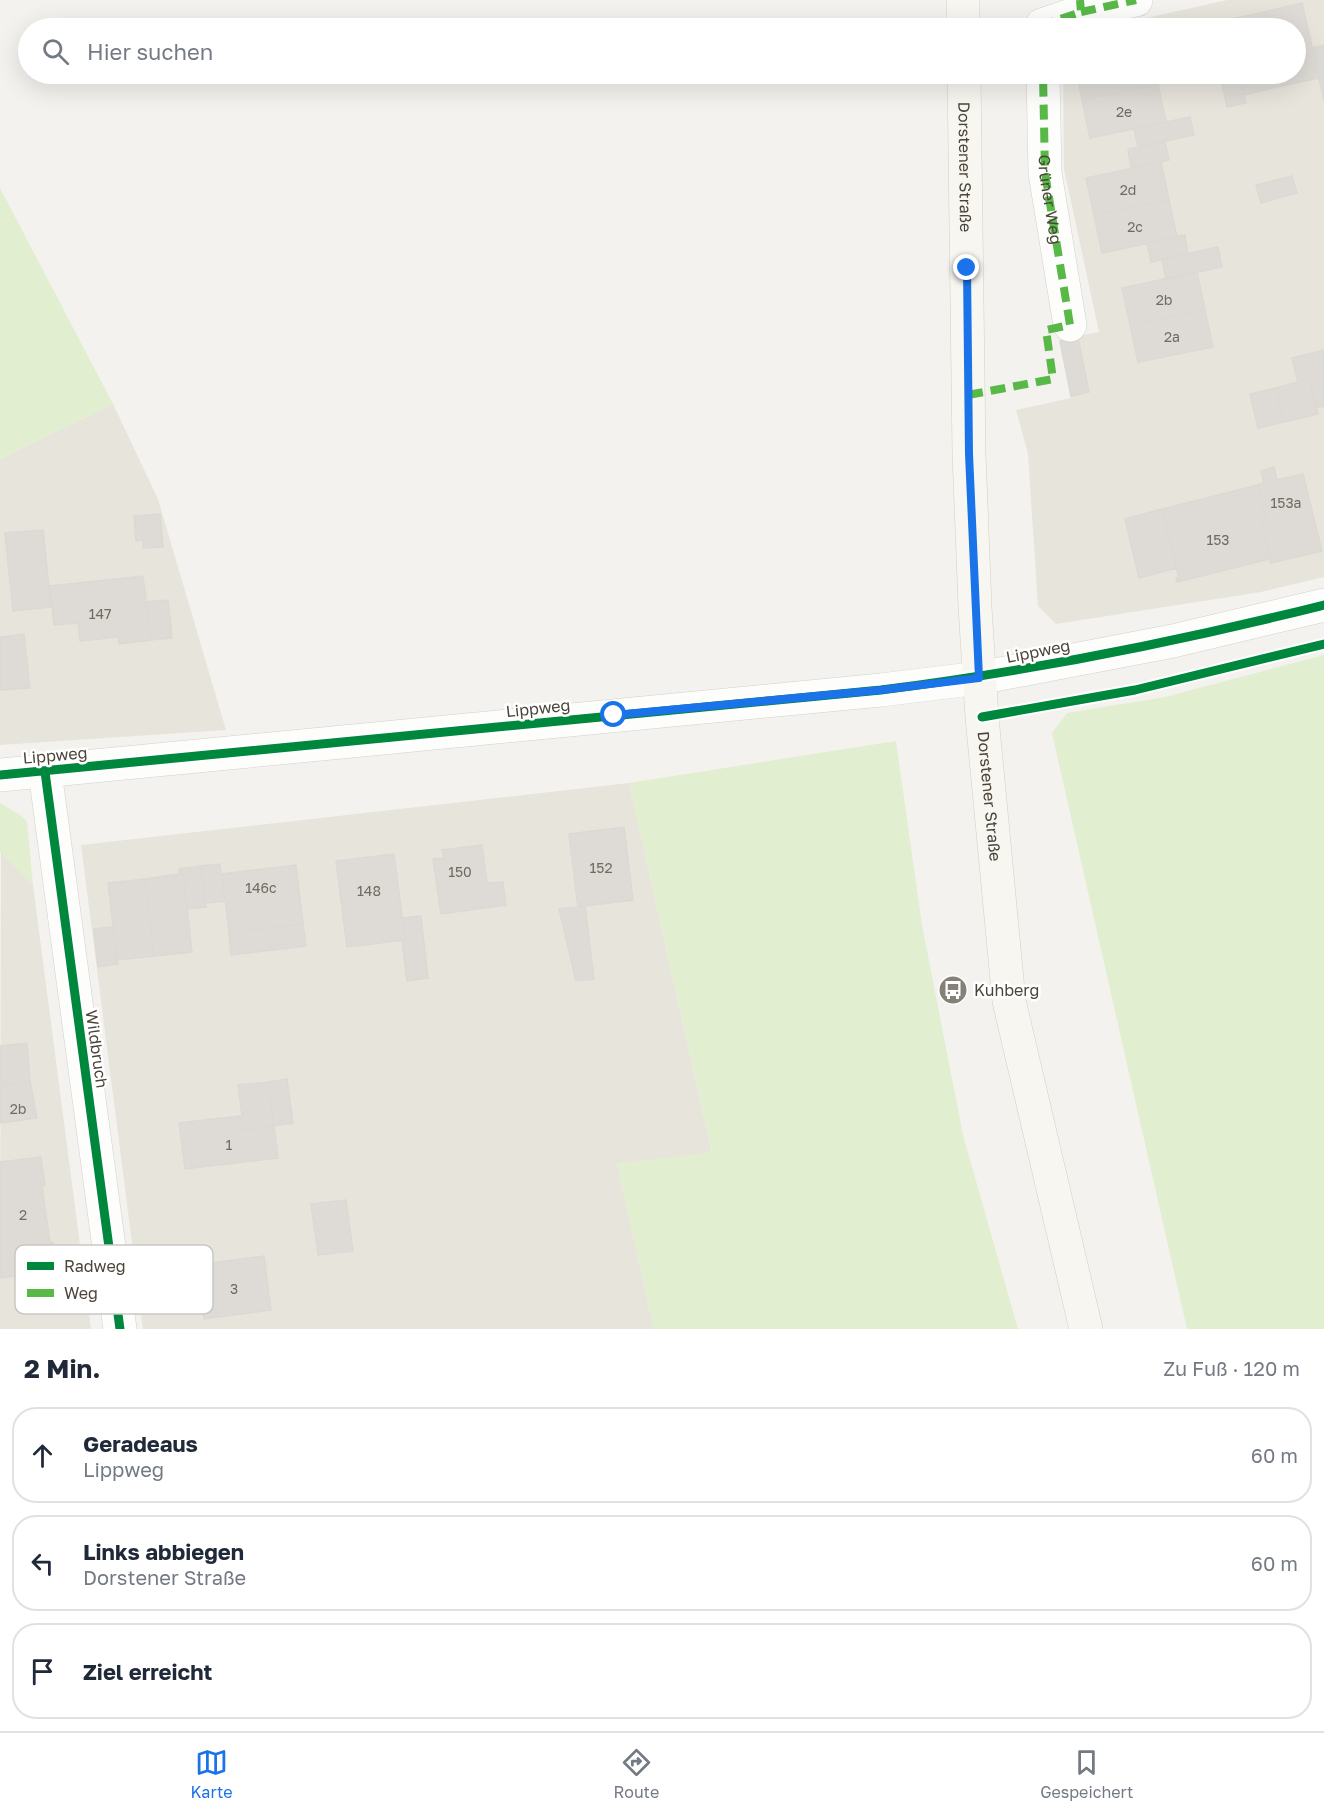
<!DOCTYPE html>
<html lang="de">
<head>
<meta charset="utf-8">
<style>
  body { margin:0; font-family:"Golos Text",sans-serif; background:#f2f2f3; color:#1f2937 }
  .stop { position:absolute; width:18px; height:18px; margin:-14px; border:4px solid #1a73e8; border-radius:50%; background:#fff }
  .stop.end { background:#1a73e8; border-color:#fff; box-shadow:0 2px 6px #0008 }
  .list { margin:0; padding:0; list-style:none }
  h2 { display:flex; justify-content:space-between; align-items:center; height:78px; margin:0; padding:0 24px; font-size:26px }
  h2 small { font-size:20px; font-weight:400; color:#747a83 }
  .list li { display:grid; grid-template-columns:39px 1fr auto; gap:18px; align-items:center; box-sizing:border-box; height:96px; margin:0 12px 12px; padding:0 12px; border:2px solid #e0e1e3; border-radius:24px }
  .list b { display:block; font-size:22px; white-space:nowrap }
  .list p { margin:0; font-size:20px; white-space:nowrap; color:#747a83 }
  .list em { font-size:20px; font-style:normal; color:#747a83 }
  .icon { flex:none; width:33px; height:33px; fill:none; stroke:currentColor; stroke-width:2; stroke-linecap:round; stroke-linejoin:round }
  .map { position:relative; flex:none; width:1324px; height:1329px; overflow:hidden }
  .search { position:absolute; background:#fff; box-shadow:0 6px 24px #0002; left:18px; right:18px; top:18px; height:66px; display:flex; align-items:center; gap:15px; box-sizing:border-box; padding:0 21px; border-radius:33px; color:#747a83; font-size:22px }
  .sheet { height:402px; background:#fff }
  nav { display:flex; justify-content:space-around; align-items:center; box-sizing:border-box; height:84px; border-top:2px solid #e0e1e3; background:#fff; font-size:16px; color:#747a83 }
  nav a { display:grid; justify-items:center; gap:3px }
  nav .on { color:#1a73e8 }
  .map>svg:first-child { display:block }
  .residential { fill:#e7e4dc }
  .green { fill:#e1eecf }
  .building { fill:#dedbd6; stroke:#dcd9d4; stroke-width:1.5 }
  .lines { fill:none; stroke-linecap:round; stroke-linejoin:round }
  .minor-casing { stroke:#d2d0cb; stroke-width:34 }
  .tertiary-casing { stroke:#d2d0cb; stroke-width:34 }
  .secondary-casing { stroke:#d3cfc5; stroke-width:34 }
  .minor { stroke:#fdfdfc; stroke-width:33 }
  .tertiary { stroke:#fdfdfc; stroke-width:33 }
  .secondary { stroke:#f7f6f1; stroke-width:33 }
  .quiet { stroke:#58b947; stroke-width:8; stroke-dasharray:15 8; stroke-linecap:butt }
  .cycleway-casing { stroke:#fff; stroke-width:13 }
  .cycleway { stroke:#00873e; stroke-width:9 }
  .route { stroke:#1a73e8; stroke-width:8 }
  .labels { text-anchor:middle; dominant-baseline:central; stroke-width:5; stroke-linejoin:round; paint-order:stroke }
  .number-label { font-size:14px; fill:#706a61 }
  .street-label { font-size:16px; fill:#4b4439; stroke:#fff }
  .poi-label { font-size:16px; fill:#4b4439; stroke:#fff; text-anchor:start }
  .key { fill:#fff; stroke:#c9c7c4; stroke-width:1.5 }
  .key-label { font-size:16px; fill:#4b4439 }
</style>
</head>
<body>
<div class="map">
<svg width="1324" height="1329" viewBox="0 0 1324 1329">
  <rect width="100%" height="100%" fill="#f4f2ee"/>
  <path class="residential" d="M1227,0H1324V577L1261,592L1056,624L1038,606L1028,454L1016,410L1071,398L1059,340L1099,332L1064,169L1063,74H1296V28H1102Z
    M113,404L158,499L226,730L0,745V459Z
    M629,783L712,1153L617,1164L654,1329H143L81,845Z
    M1,852L33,885L91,1329H0Z"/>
  <path class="green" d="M0,188L113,404L0,459Z
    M1324,655V1329H1187L1052,733L1067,713L1165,697Z
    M896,741L922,925L963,1135L1018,1329H654L617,1164L712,1152L629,783Z
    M0,803L20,815L27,821L33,885L0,852Z"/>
  <path class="building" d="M1302,3L1319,78L1281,86L1278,74H1296V28H1268L1264,12Z
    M1264,12L1268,28H1228L1227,20Z
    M1144,21L1146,28H1108Z
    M1324,45V101L1312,48Z
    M1077,74H1155L1158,84L1082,100Z
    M1220,74H1239L1246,103L1227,107Z
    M1239,74H1278L1281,86L1244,95Z
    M1158,84L1166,122L1090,138L1082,100Z
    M1190,117L1194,135L1138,147L1134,129Z
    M1165,142L1169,160L1131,168L1128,149Z
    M1161,162L1169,200L1094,215L1086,178Z
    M1292,176L1297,193L1261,203L1256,185Z
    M1169,200L1177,237L1102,253L1094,215Z
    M1185,235L1188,254L1151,262L1147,243Z
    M1218,247L1222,267L1166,279L1162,259Z
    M1197,272L1205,310L1130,325L1122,288Z
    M1205,310L1213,347L1138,362L1130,325Z
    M1078,338L1089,392L1071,396L1060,341Z
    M1324,350V406L1316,408L1309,379L1298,382L1292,358Z
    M1309,379L1318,414L1284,422L1276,388Z
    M1276,388L1284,422L1258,428L1250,394Z
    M1274,467L1277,480L1303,474L1322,551L1271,563L1261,519H1266L1258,485L1264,483L1261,471Z
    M1258,485L1266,519H1261L1270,559L1177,582L1176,578H1179L1162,509Z
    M1162,509L1177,568L1139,578L1125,519Z
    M160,514L163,547L143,548V540L136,541L134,516Z
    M43,530L51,607L13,611L5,533Z
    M143,576L151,640L119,644L118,637L80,641L78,623L54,625L50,586Z
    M168,600L172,638L151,640L146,602Z
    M24,634L30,688L0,690V637Z
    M624,827L633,900L578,907L569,834Z
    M482,845L487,883L503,882L506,905L441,914L433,859L444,858L442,850Z
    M394,854L405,940L347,947L336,861Z
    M220,864L225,901L206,903L201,866Z
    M296,865L303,924L229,932L222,874Z
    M201,866L206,907L187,909L183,874H179V869Z
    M179,874H183L192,952L154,956L145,879Z
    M145,879L154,956L117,960L108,883Z
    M585,906L594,979L576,981L559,909Z
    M421,916L428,978L407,981L402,941L405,940L402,918Z
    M303,924L306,946L231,955L229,932Z
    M113,927L118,964L98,967L94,929Z
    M27,1043L30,1081L0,1085V1046Z
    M287,1079L293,1123L274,1126L268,1082Z
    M30,1081L37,1118L0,1123V1085Z
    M268,1082L274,1126L241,1130L239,1116H242L238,1085Z
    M239,1116L241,1130L274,1126L278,1158L185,1169L179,1123Z
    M41,1157L45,1185L42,1186L50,1243L53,1242L56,1271L0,1278V1162Z
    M346,1200L353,1251L318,1255L311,1204Z
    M264,1256L271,1310L204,1319L197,1265Z"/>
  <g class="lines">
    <g class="minor-casing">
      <g id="minor">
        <path d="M1081,12L1136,0"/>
        <path d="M1042,28V25L1081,12L1080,0"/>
        <path id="s1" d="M1043,74L1045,173L1070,325"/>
        <path d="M45,772L120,1329"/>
        <path d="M0,775L881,690L979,678"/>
      </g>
    </g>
    <g class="tertiary-casing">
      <path id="tertiary" d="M979,678L1173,641L1324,605"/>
    </g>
    <g class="secondary-casing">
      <g id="secondary">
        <path d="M963,0V28"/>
        <path id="s2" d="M964,74L969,454L975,607L982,717L1009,1001L1086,1329"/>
      </g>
    </g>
    <use href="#minor" class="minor"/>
    <use href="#tertiary" class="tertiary"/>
    <use href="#secondary" class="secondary"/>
    <path class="quiet" d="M1081,12L1136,0
      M1042,28V25L1081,12L1080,0
      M968,395L1053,379L1046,330L1070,325L1045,173L1043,74"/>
    <g class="cycleway-casing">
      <path id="cycleway" d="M982,717L1135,690L1324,644
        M45,772L120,1329
        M0,775L881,690C1031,671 1177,642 1324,605"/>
    </g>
    <use href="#cycleway" class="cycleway"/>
  </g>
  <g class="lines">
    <path class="route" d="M614,715L881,690L979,678L969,454L967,268"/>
  </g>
  <defs>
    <g id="bus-disc" transform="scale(1.5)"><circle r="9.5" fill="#868178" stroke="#fff"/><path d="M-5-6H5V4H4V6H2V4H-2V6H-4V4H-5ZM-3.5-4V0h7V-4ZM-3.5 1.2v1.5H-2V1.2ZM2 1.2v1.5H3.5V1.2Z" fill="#fff"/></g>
  </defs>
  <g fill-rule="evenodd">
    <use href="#bus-disc" x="953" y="990"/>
  </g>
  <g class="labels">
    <g class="number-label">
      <text x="1124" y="111">2e</text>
      <text x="1128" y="189">2d</text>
      <text x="1135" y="226">2c</text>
      <text x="1164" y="299">2b</text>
      <text x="1172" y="336">2a</text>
      <text x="1286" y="502">153a</text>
      <text x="1218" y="539">153</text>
      <text x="100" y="613">147</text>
      <text x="601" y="867">152</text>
      <text x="460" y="871">150</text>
      <text x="261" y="887">146c</text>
      <text x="369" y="890">148</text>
      <text x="18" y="1108">2b</text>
      <text x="229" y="1144">1</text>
      <text x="23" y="1214">2</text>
      <text x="234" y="1288">3</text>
    </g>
    <g class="street-label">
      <text stroke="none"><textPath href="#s2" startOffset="93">Dorstener Straße</textPath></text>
      <text stroke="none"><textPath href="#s1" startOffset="126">Grüner Weg</textPath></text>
      <text transform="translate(1038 651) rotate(-11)">Lippweg</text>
      <text transform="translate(538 708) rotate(-6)">Lippweg</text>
      <text transform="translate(55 755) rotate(-5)">Lippweg</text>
      <text stroke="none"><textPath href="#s2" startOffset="723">Dorstener Straße</textPath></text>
      <text transform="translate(97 1049) rotate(82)">Wildbruch</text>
    </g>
    <g class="poi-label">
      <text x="974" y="990">Kuhberg</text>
    </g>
  </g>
  <rect x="15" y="1245" width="198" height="69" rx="9" class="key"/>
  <rect x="27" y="1262" width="27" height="8" fill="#00873e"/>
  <rect x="27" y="1289" width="27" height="8" fill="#58b947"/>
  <g class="key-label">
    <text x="64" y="1272">Radweg</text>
    <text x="64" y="1299">Weg</text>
  </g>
</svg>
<div class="stop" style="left:614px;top:715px"></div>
<div class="stop end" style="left:967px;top:268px"></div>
<div class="search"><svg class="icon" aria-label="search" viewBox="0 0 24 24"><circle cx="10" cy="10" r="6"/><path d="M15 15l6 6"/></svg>Hier suchen</div>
</div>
<section class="sheet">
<h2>2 Min.<small>Zu Fuß · 120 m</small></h2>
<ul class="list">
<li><svg class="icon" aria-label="ahead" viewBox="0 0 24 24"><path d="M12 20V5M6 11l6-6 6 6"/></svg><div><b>Geradeaus</b><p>Lippweg</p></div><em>60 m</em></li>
<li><svg class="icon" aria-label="left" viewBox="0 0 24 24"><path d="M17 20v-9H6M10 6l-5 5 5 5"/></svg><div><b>Links abbiegen</b><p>Dorstener Straße</p></div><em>60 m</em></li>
<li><svg class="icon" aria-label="arrive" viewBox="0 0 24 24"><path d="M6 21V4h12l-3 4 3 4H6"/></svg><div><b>Ziel erreicht</b></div></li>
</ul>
</section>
<nav>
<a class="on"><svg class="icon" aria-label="map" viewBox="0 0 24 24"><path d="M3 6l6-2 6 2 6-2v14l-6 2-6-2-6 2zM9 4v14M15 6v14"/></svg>Karte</a>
<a><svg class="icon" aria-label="directions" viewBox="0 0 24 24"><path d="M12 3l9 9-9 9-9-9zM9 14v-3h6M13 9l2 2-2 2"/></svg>Route</a>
<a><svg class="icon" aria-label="saved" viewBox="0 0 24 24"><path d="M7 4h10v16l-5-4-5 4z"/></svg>Gespeichert</a>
</nav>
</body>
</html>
